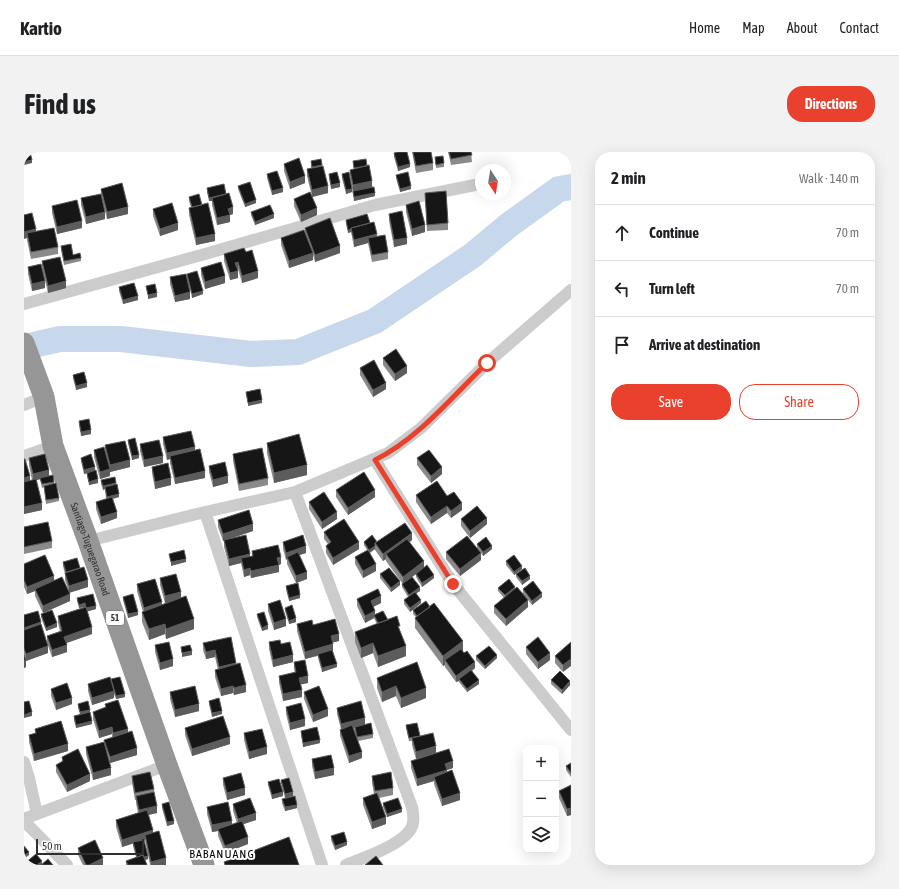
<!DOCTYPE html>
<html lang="en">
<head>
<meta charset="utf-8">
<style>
  body { margin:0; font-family:"Asap Condensed",sans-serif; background:#f2f2f2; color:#202124 }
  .controls { position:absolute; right:12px; bottom:12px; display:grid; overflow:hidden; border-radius:8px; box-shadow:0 4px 16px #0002 }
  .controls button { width:36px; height:36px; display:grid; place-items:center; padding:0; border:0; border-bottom:1px solid #e0e0e0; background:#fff; color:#202124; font:20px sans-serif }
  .compass { position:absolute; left:451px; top:12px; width:36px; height:36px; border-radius:50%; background:#fff; box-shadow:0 4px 16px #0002; rotate:168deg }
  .scale { position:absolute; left:12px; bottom:10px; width:108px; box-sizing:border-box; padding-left:4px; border:2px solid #2f2f2f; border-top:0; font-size:11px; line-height:14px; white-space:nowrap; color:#2f2f2f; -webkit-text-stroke:3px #fff; paint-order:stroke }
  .stop { position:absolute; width:12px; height:12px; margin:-9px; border:3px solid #e9412e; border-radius:50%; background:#fff }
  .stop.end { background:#e9412e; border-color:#fff; box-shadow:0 1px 4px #0008 }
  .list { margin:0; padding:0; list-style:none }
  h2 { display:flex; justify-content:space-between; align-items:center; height:52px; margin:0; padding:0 16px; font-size:17px }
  h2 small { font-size:13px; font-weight:400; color:#757577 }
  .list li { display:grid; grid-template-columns:26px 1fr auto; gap:12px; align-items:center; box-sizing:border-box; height:56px; padding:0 16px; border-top:1px solid #e0e0e0 }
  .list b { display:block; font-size:15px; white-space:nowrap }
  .list em { font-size:13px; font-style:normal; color:#757577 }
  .actions { display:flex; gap:8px; padding:12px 16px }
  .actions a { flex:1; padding:9px 0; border:1px solid #e9412e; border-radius:16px; text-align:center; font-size:14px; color:#e9412e }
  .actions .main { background:#e9412e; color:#fff }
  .icon { flex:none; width:22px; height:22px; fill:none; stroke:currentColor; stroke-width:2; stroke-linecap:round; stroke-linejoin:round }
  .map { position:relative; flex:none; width:547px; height:713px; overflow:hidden; border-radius:16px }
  header { display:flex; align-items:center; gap:24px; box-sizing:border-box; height:56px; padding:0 20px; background:#fff; border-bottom:1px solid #e0e0e0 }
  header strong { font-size:19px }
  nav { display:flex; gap:22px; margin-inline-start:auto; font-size:14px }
  .intro { display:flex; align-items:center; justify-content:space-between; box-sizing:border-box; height:96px; padding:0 24px }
  h1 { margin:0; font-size:28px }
  .button { padding:10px 18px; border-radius:16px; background:#e9412e; color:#fff; font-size:14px; font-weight:700 }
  main { display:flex; gap:24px; padding:0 24px }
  aside { flex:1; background:#fff; border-radius:16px; box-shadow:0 4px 16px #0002 }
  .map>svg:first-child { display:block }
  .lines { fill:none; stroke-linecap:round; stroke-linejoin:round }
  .river { stroke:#c8d8ec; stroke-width:26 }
  .street { stroke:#ccc; stroke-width:12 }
  .highway { stroke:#969696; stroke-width:21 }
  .wall { fill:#8a8a8a }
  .shaded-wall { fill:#5c5c5c }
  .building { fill:#161616; stroke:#5c5c5c }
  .route { stroke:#e9412e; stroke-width:5 }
  .labels { text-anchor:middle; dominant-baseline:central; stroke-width:4; stroke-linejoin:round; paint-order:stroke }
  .shield { fill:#fff; stroke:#6d6d6d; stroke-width:1 }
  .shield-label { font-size:9px; font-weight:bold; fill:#2f2f2f }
  .street-label { font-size:10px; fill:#2f2f2f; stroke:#fff }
  .quarter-label { font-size:12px; letter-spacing:1px; fill:#000; stroke:#fff }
</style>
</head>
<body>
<header>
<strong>Kartio</strong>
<nav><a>Home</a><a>Map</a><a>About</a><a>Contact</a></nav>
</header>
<div class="intro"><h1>Find us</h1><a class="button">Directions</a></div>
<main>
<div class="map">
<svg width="547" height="713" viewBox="0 0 547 713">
  <rect width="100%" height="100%" fill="#fff"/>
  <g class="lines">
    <path class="river" d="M0,195L36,187H97L227,202L274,200L351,169L449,103L485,73L535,37L547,35"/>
    <path class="street" d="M0,152L181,102L351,53L451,33
      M0,253L20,245
      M0,304L29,294
      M351,308L429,432L547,578
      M271,340L388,655C389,660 390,666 389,671C386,691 338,706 322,713
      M181,360L298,713
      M64,389L181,360L271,340L364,301L397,276L463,211L547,138
      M0,610L5,626L13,662
      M0,667L143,613
      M0,669L43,713"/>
    <path class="highway" id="s1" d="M0,191L20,245L29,294L64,389L143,613L180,713"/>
  </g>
  <path class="wall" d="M388,0H407L409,11V18L392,21Z
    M424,0H447L448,10L427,13Z
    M370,1L386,15L374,19L370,5Z
    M411,5L420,11V15L412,16Z
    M297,7L304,41L288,45L283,24V17L287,16V9Z
    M329,9L343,14L351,44L330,49L326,24V18L330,17Z
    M260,12L281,31L266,37L260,19Z
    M243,22L259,40L248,43L243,26Z
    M305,22L316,35L307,37L305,26Z
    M318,22L328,40L322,42L318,26Z
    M372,23L387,37L376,40L372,26Z
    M214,34L232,51L221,55L214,37Z
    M183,36L202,42L209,62L206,63V70L193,73L188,53V49H185L183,40Z
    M77,37L104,62L83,67L78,47L81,67L62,72L57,53V46L77,43Z
    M401,41L424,71V78L403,79Z
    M165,45L178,53L191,89L172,93L165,63V56L167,55L165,49Z
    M270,47L293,63L277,70L270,54Z
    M382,53L401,80L388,84L382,60Z
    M28,54L58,76L33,82L28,61Z
    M129,57L154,78L136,84L129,64Z
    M227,60L250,66L231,73L227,63Z
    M365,62L383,92L370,95L365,69Z
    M0,63L12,80L34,95V102L7,107L3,88Z
    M322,68L346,71L353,84L364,100V107L348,110L344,91L330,95L327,80L324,81L322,72Z
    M281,76L316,101L291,110L289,103V108L265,116L257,93V86L281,81Z
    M37,94L49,103L57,106V109L40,113L37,97Z
    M222,100L234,126L218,131L214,117H213L214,126L206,128L200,109V102Z
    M18,109L42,136L24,141L18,116Z
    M4,115L21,136L8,139L4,122Z
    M177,116L201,131L181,137L177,123Z
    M162,122L179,142L168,146L166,136V147L151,150L146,132V125Z
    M95,135L114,148L99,152L95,139Z
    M359,206L383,221L371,229L359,213Z
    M336,216L362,237L349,245L336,223Z
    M49,223L63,235L52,238L49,226Z
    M55,269L67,282L57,284L55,273Z
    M139,285L171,298L181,326L151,332L146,311V307L143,308L139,292Z
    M104,288L115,306L108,308L104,291Z
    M243,291L283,323L250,331L243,301Z
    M116,292L139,311L120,315L116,299Z
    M81,293L106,315L86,320V324L76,327L70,305V298L81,299Z
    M209,302L244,326V333L215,339L209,309Z
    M5,306L25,324L30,330V332L35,346V349L22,352L20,335L18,336L16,327L12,328L18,358L0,362V307L6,328H8L5,313Z
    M57,306L71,319L74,331L65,333L63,324V321L60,322L57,309Z
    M393,306L418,322L407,331L393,313Z
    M185,314L204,331L189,335L185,320Z
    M128,315L147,333L131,337L128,321Z
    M77,328L92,332L95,345L89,347L93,366L77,372L72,357V350L82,347L81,337L79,338L77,332Z
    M312,338L351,345L324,363L312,345Z
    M392,343L423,344L438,358L427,366L423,361L407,372L392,350Z
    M285,350L313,367L298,377L285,357Z
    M437,367L463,372L446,386L437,374Z
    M194,368L229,379L199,389L194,375Z
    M0,375L28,389V396L0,402Z
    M300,380L335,397L309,413L302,401V394L304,392L300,387Z
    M200,388L226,404H228V399L257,412L255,413V420L227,426L226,423L220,425L217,411L205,414L200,395Z
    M388,388L386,390L400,416L410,426L398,435L392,425V422L387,425L396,439L392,441L397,451L386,460L380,452V448L384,445L378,435V431L362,409V407L359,409L351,398V397L346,401L352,419L339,426L331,412V405L343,398L340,393V390H353Z
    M259,390L282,401L275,403L283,427L272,431L276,446L265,449L262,437V434L272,431L263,412V407L262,408L259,397Z
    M453,392L468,397L459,404L457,401V408L436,424L422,407V400L453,396Z
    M482,409L498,417L490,423L482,413Z
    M39,410L56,416L64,435L46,440V449L19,461L11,444V439L3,442L0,435V412L30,428L44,437L41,428V422L39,414Z
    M356,422L376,433L367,440L356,426Z
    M492,422L506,427L498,433L492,425Z
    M136,426L157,446L170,477L142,487L141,482L125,488L118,470V460H119L113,439V432L138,453L141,451L136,433Z
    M474,436H491L499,441V437L518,445L508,453L504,448V455L482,474L470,461V454L480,446L474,439Z
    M99,445L114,463L104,466L99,448Z
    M53,446L72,457L63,459L68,482L42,491L43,500L28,505L23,491V484L36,479L34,471V464L60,455L55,456L53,449Z
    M333,447L357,451L349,455L351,463L364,468L376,480L382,504L354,515L349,501L337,506L331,490V480L353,472L350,466L341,471L333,454Z
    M244,452L262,474L250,478L244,459Z
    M261,456L272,470L265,472L261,459Z
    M389,458L439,500L451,516L448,519L455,532L443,540L435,530V529L432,530L421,515V513L419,514L391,476V466L392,465L389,462Z
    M17,462L33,475L22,479L17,465Z
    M233,462L244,477L238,479L233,465Z
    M0,463L17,473L24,501L2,509V515L0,516Z
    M273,472L289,473L315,489L309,490V499L313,515L298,520L294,506V504L281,507L273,479Z
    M245,490L257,492L269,510L249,515L245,497Z
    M547,490L539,520L531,511V504Z
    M179,491L212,512L222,540L210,543L209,541L197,544L191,525V518H194L191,505L182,507L179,498Z
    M131,493L149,514L136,518L131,500Z
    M502,495L526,508L514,517L502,502Z
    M452,504L473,506L461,517L452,508Z
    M270,510L284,531L277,532L278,545L259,549L255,531V524L271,521L270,517Z
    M353,526L402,546L377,556L372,544L358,550L353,536Z
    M87,527L101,545L92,547L90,542V546L68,553L64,539V532L87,529Z
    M527,528L546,533L538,542L527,532Z
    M27,537L48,552L32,558L27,544Z
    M146,540L175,559L151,565L146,547Z
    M280,540L304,564L289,570L280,547Z
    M185,549L198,562L188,565L185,552Z
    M54,552L66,561L68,572L52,576L50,568V564L56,563L54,555Z
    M81,552L104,581L113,603L86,611L87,623L69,628L62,602V595L80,591V588L88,585V582L75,586L69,567V560L81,556Z
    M262,555L281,574L266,578L262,562Z
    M313,556L341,573L349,582V586L334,589L338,606L325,611L316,584V578L317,577L313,562Z
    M382,573L396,584L412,601L429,616L423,618V620L436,648L418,654L410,632V629L393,634L387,616V609L409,602L392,607L388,593V589H385L382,576Z
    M161,576L206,592L168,604L161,583Z
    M11,577L44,599L10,609L5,590V583L11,581Z
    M277,579L296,591L279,595L277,582Z
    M220,581L243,602L225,607L220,588Z
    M38,605L66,629L43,640L32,620V613L38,610Z
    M288,607L310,623L291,627L288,614Z
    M547,611V625L542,618V614Z
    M108,624L130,637L133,661L124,663L129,681L142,713H126L121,688H120L124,707L121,708L123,713H102V709L112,705L109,694V691L98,695L92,675V668L114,661L112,651V648H111L108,631Z
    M348,624L369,636V643L355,646L362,672L348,677L339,653V646L350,642L348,631Z
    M199,626L221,643L203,648L199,633Z
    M257,628L269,644L261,646L257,631Z
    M244,630L259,644L248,647L244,633Z
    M547,633V663L543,664L535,646V639Z
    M258,647L273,656L261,659L258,651Z
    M359,651L378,660L363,665L359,655Z
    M138,652L150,672L143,674L138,656Z
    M209,652L232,668L219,672L224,692L201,701L194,684V679L188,680L183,662V655L208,672L213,671L209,659Z
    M307,684L323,693L311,698L307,688Z
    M54,696L79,713H59L54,703Z"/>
  <path class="shaded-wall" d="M8,8V11L0,13V10Z
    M386,12V15L374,19V15Z
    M281,24V31L266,37V30Z
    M348,29V36L329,40V33Z
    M316,31V35L307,37V33Z
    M304,34V41L288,45V38Z
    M387,34V37L376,40V37Z
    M259,36V40L248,43V39Z
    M328,37V40L322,42V38Z
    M351,41V44L330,49V45Z
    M202,42L188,46V49H185V46Z
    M232,48V51L221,55V52Z
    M104,55V62L83,67V60Z
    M209,55V62L206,63V70L193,73V66L204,57Z
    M293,56V63L277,70V63Z
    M81,60V67L62,72V65Z
    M250,62V66L231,73V70Z
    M58,69V76L33,82V75Z
    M154,71V78L136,84V77Z
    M401,73V80L388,84V77Z
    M12,77V84L3,81V86L0,87V80Z
    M327,77V80L324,81V78Z
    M191,82V89L172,93V86Z
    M353,82V89L344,86V91L330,95V88Z
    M383,86V92L370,95V88Z
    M316,94V101L291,110V103Z
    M289,101V108L265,116V109Z
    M214,110V117L211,118V111Z
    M214,119V126L206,128V121Z
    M234,119V126L218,131V124Z
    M201,124V131L181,137V130Z
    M21,129V136L8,139V132Z
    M42,129V136L24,141V134Z
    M179,139V142L168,146V142Z
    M166,140V147L151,150V144Z
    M133,141V145L124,147V143Z
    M114,144V148L99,152V148Z
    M383,214V221L371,229V222Z
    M63,231V235L52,238V234Z
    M362,231V237L349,245V238Z
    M238,248V251L224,254V251Z
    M67,278V282L57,284V280Z
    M171,295V302L146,304V307L143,308V301Z
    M115,303V306L108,308V304Z
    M139,304V311L120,315V308Z
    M106,308V315L86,320V313Z
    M283,313V323L250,331V321Z
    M71,315V319L60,322V318Z
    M418,315V322L407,331V324Z
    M86,317V324L76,327V320Z
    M25,318V325L9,329V322Z
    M181,319V326L151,332V326Z
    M6,324V331L0,332V326Z
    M204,324V331L189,335V328Z
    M147,326V333L131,337V330Z
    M74,327V331L65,333V330Z
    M92,331V335H81V337L79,338V334Z
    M351,338V345L324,363V356Z
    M95,342V345L83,348V345Z
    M18,351V358L0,362V355Z
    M438,351V358L427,366V359Z
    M423,354V361L407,372V365Z
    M93,360V366L77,372V365Z
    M313,360V367L298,377V370Z
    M463,366V372L446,386V379Z
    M229,372V379L199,389V382Z
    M388,381V388L364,405L362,402V407L359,409V402Z
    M335,390V397L309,413V406Z
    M282,394V401L264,407L263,405V407L262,408V401Z
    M351,394V397L345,401V398Z
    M468,394V397L459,404V400Z
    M457,401V408L436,424V417Z
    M226,402V409L217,406V411L205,414V407Z
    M257,405V412L253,413V406Z
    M162,407V410L147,414V410Z
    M400,409V416L379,432V425Z
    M352,412V419L339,426V419Z
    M255,413V420L227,426V419Z
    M498,414V417L490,423V420Z
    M56,416V419L42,423V420Z
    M226,416V423L220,425V418Z
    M283,420V427L272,431V424Z
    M410,423V426L398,435V431Z
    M30,424V431L11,437V439L3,442V435Z
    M506,424V427L498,433V429Z
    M64,428V435L45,441V434Z
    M376,429V433L367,440V436Z
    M396,435V439L385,446V443Z
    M491,435V438L481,447V443Z
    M157,440V447L141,451V444Z
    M518,441V445L508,453V449Z
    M46,442V449L19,461V454Z
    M276,443V446L265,449V446Z
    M357,444V451L347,456V449Z
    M397,448V451L386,460V456Z
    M504,448V455L482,474V467Z
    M138,450V457L120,463V456Z
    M61,451V455L55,456V453Z
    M72,454V457L62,460V456Z
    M351,459V465L350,463V466L341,471V464Z
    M114,460V463L104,466V462Z
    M272,466V470L265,472V469Z
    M170,467V477L142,487V477Z
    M262,467V474L250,478V471Z
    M17,470V477L0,483V476Z
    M33,471V475L22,479V476Z
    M141,472V482L125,488V477Z
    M244,473V477L238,479V476Z
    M68,475V482L40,492V485Z
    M315,482V489L307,491V484Z
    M439,489V500L421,508V513L419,514V504Z
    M349,491V501L337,506V496Z
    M309,492V499L281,507V500Z
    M43,493V500L28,505V498Z
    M24,494V501L2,509V515L0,516V509L2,508V502Z
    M382,494V504L354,515V504Z
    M191,498V505L182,507V500Z
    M168,499V503L158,505V501Z
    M526,501V508L514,517V510Z
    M269,503V510L249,515V508Z
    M473,503V506L461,517V514Z
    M149,507V514L136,518V511Z
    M547,507V514L539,520V513Z
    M451,510V516L436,528L435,527V529L432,530V524Z
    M212,511V518L195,521V515Z
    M313,512V515L298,520V516Z
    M284,524V531L275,533V526Z
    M455,528V532L443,540V537Z
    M546,529V533L538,542V538Z
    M222,533V540L210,543V536Z
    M209,534V541L197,544V537Z
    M372,534V544L358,550V540Z
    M402,536V546L377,556V546Z
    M278,538V545L259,549V542Z
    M90,539V546L68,553V546Z
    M101,542V545L92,547V544Z
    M48,546V552L32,558V551Z
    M175,552V559L151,565V558Z
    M304,557V564L289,570V563Z
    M66,558V561L56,564V560Z
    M198,559V562L188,565V561Z
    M8,560V564L0,566V563Z
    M341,566V573L317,579V572Z
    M281,567V574L266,578V571Z
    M68,569V572L52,576V573Z
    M88,575V582L75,586V579Z
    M104,577V584L89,588V581Z
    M206,585V592L168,604V597Z
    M296,588V591L279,595V591Z
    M44,592V599L10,609V602Z
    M412,594V601L392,607V600Z
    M243,595V602L225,607V600Z
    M113,596V603L86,611V605Z
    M338,600V606L325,611V604Z
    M429,609V616L423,618V625H410V629L393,634V627L421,612Z
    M87,616V623L69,628V621Z
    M310,616V623L291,627V620Z
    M66,622V629L43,640V633Z
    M221,636V643L203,648V641Z
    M259,640V644L248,647V643Z
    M269,640V644L261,646V642Z
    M436,641V648L418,654V647Z
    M273,653V656L261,659V655Z
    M133,654V661L115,665V658Z
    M547,656V663L543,664V657Z
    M378,657V660L363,665V662Z
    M232,661V668L214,674V667Z
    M362,665V672L348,677V670Z
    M150,669V672L143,674V670Z
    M208,669V676L194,677V679L188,680V673Z
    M129,678V685L121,683V688L98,695V688Z
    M224,685V692L201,701V694Z
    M323,690V693L311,698V694Z
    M5,700V703L0,707V704Z
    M124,704V707L113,710V706Z
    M79,706V713H65Z
    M142,706V713H127V710Z
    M18,709V712L17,713H13Z"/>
  <path class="building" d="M0,0H6L8,8L0,10Z
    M374,0H383L386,12L374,15L370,1Z
    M389,0H407L409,11L392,14Z
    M425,0H447L448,3L427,7Z
    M419,4L420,11L412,13L411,5Z
    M275,6L281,24L266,30L260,12Z
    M297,7L298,13L288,15L287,9Z
    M342,7L343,14L330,16L329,9Z
    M345,13L348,29L329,33L326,18Z
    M299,14L304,34L288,38L283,17Z
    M253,19L259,36L248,39L243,22Z
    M313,20L316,31L307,33L305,22Z
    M325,20L328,37L322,38L318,22Z
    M384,20L387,34L376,37L372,23Z
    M226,30L232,48L221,52L214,34Z
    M98,31L104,55L83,60L77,37Z
    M200,32L202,42L185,46L183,36Z
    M350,35L351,41L330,45L329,39Z
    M422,39L424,71L403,73L401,41Z
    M286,40L293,56L277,63L270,47Z
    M205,41L209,55L204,57L206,63L193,66L188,46Z
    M77,42L81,60L62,65L57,46Z
    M175,42L178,53L168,55L165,45Z
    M53,48L58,69L33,75L28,54Z
    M395,49L401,73L388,77L382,53Z
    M148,51L154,71L136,77L129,57Z
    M184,51L191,82L172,86L165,56Z
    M246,53L250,62L231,70L227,60Z
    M378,59L383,86L370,88L365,62Z
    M8,61L12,77L0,80V63Z
    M343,62L346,71L327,76V77L324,78L322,68Z
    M306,66L316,94L291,103L281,76Z
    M350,70L353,82L330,88L327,76Z
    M30,76L34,95L7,100L3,81Z
    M280,78L289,101L265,109L257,86Z
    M361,83L364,100L348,103L344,86Z
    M47,92L49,103L56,101L57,106L40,109L37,94Z
    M220,96L222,100L228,98L234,119L218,124L214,110L211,111L214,119L206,121L200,102Z
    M36,105L42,129L24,134L18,109Z
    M197,110L201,124L181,130L177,116Z
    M17,112L21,129L8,132L4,115Z
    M173,119L179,139L168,142L163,122Z
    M162,122L166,140L151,144L146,125Z
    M110,131L114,144L99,148L95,135Z
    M131,132L133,141L124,143L122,134Z
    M372,197L383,214L371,222L359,206Z
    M350,208L362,231L349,238L336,216Z
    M60,220L63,231L52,234L49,223Z
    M236,237L238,248L224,251L222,240Z
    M65,267L67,278L57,280L55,269Z
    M167,279L171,295L143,301L139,285Z
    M275,282L283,313L250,321L243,291Z
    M111,286L115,303L108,304L104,288Z
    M135,288L139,304L120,308L116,292Z
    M101,289L106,308L86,313L81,293Z
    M80,295L86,317L76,320L70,298Z
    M238,296L244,326L215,332L209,302Z
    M176,297L181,319L151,326L146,304Z
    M405,298L418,315L407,324L393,306Z
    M21,302L25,318L9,322L5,306Z
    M67,302L71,315L60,318L57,306Z
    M0,307H1L6,324L0,326Z
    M201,310L204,324L189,328L185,314Z
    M144,311L147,326L131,330L128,315Z
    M72,318L74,327L65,330L63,321Z
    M340,320L351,338L324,356L312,338Z
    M29,323L30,330L18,332L16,326Z
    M91,325L92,331L79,334L77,328Z
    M12,327L18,351L0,355V330Z
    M413,329L423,344L430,340L438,351L427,359L423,354L407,365L392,343Z
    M32,331L35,346L22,348L20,334Z
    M93,332L95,342L83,345L81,335Z
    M300,340L313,360L298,370L285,350Z
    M88,345L93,360L77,365L72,350Z
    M453,354L463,366L446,379L437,367Z
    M225,358L229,372L199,382L194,368Z
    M320,367L335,390L309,406L302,394L307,390L300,380Z
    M24,370L28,389L0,395V375Z
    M381,371L388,381L359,402L351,391Z
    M222,383L226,402L205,407L200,388Z
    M279,383L282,394L262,401L259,390Z
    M348,383L353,390L351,391V394L345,398L340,390Z
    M443,384L457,401L436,417L422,400Z
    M462,385L468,394L459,400L453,392Z
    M383,387L400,409L379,425L362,402Z
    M254,393L257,405L253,406L255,413L227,419L226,416L220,418L217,406L229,404L228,399Z
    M160,398L162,407L147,410L145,402Z
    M344,398L352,412L339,419L331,405Z
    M274,400L283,420L272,424L263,405Z
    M21,403L30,424L3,435L0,428V412Z
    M490,403L498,414L490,420L482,409Z
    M53,406L56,416L42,420L39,410Z
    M403,413L410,423L398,431L392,422Z
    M60,415L64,428L45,434L41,421Z
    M365,416L376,429L367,436L356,422Z
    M501,416L506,424L498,429L492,422Z
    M152,422L157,440L141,444L136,426Z
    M38,425L46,442L19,454L11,437Z
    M388,425L396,435L385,443L378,432Z
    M131,427L138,450L120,456L113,432Z
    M485,427L491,435L481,443L474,436Z
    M509,429L518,441L508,449L499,437Z
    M274,431L276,443L265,446L262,434Z
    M493,435L504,448L482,467L470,454Z
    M354,437L357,444L347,449L351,459L341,464L333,447Z
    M391,440L397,448L386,456L380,448Z
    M69,442L72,454L62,456L61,451L55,453L53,446Z
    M109,442L114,460L104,462L99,445Z
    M162,444L170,467L142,477L141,472L125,477L118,460Z
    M256,448L262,467L250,471L244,452Z
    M402,449L406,455L393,464L389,458Z
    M410,451L439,489L419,504L391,466Z
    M268,453L272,466L265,469L261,456Z
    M62,455L68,475L40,485L43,493L28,498L23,484L38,479L34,464Z
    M28,458L33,471L22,476L17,462Z
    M14,459L17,470L0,476V463Z
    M359,459L364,468L354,471L350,463Z
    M240,460L244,473L238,476L233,462Z
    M373,464L376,474H374L382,494L354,504L349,491L337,496L331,480Z
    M311,467L315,482L307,484L309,492L281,500L273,472L288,468L289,473Z
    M17,472L24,494L2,502L0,496V478Z
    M207,485L212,511L195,515L191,498L182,500L179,491Z
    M514,485L526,501L514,510L502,495Z
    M256,488L257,492L266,490L269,503L249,508L245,490Z
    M145,490L149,507L136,511L131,493Z
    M547,490V507L539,513L531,504Z
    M166,493L168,499L158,501L157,495Z
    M465,494L473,503L461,514L452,504Z
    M437,497L440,501L443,499L451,510L432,524L421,508Z
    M308,498L313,512L298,516L294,502Z
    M0,503L2,508L0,509Z
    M281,508L284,524L275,526L278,538L259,542L255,524L272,520L270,510Z
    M393,510L402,536L377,546L372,534L358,540L353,526Z
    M216,511L222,533L210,536L209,534L197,537L191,518Z
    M447,518L455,528L443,537L435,527Z
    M536,519L546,529L538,538L527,528Z
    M86,525L90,539L68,546L64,532Z
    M96,525L101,542L92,544L87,527Z
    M43,531L48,546L32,551L27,537Z
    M171,534L175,552L151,558L146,540Z
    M295,534L304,557L289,563L280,540Z
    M195,546L198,559L188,561L185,549Z
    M94,548L104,577L89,581L88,575L75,579L69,560L82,555L81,552Z
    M5,549L8,560L0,563V550Z
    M64,549L66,558L56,560L54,552Z
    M337,549L341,566L317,572L313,556Z
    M277,551L281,567L266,571L262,555Z
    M66,560L68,569L52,573L50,564Z
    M199,564L206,585L168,597L161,576Z
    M37,569L44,592L10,602L5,583L12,581L11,577Z
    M347,571L349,582L333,585L331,575Z
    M393,571L396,584L385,586L382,573Z
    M328,573L338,600L325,604L316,578Z
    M293,575L296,588L279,591L277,579Z
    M238,577L243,595L225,600L220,581Z
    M108,579L113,596L86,605L80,588Z
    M409,581L412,594L392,600L388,586Z
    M80,590L87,616L69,621L62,595Z
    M54,597L66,622L43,633L32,613L39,609L38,605Z
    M425,597L429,609L421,612L423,618L393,627L387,609Z
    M307,603L310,616L291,620L288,607Z
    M547,611V621L542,614Z
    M428,618L436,641L418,647L410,625Z
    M126,620L130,637L111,641L108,624Z
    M367,620L369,636L351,639L348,624Z
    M217,621L221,636L203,641L199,626Z
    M265,626L269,640L261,642L257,628Z
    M255,627L259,640L248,643L244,630Z
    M547,633V656L543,657L535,639Z
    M130,640L133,654L115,658L112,644Z
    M353,641L362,665L348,670L339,646Z
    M271,644L273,653L261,655L258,647Z
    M226,646L232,661L214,667L209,652Z
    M374,646L378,657L363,662L359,651Z
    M145,650L150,669L143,670L138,652Z
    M204,650L208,669L188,673L183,655Z
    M123,658L129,678L98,688L92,668Z
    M218,669L224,685L201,694L194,677Z
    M135,679L142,706L127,710L121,683Z
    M320,680L323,690L311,694L307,684Z
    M265,685L275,713H201L200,710Z
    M71,688L79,706L65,713H62L54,696Z
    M120,688L124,704L120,705L119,703L113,705L109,690Z
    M0,694L5,700L0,704Z
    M12,702L18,709L13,713H3L1,711Z
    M119,703L123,713H104L102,709Z
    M352,704L359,713H341Z
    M24,707L29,713H17Z"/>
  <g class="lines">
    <path class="route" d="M429,432L351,308C394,287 429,244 463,211"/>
  </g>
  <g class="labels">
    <rect class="shield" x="82" y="459" width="18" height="14" rx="3"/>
    <g class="shield-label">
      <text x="91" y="466">51</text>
    </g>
    <g class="street-label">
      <text stroke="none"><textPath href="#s1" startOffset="217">Santiago-Tuguegarao Road</textPath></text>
    </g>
    <g class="quarter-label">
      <text x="198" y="702">BABANUANG</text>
    </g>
  </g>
</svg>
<div class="controls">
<button>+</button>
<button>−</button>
<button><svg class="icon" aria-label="layers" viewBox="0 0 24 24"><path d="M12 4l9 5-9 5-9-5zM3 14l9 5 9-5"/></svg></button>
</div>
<svg class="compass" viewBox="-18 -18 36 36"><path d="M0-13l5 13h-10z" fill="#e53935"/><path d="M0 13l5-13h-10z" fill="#757577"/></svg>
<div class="scale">50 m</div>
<div class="stop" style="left:463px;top:211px"></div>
<div class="stop end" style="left:429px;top:432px"></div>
</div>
<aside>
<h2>2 min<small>Walk · 140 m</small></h2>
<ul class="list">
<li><svg class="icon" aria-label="ahead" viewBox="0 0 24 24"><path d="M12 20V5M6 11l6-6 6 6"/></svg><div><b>Continue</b></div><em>70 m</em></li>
<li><svg class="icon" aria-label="left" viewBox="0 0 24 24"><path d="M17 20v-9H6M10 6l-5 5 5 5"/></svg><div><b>Turn left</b></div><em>70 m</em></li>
<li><svg class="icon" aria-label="arrive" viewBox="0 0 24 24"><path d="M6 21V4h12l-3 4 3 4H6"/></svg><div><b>Arrive at destination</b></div></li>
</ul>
<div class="actions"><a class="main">Save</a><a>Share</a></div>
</aside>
</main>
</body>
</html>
